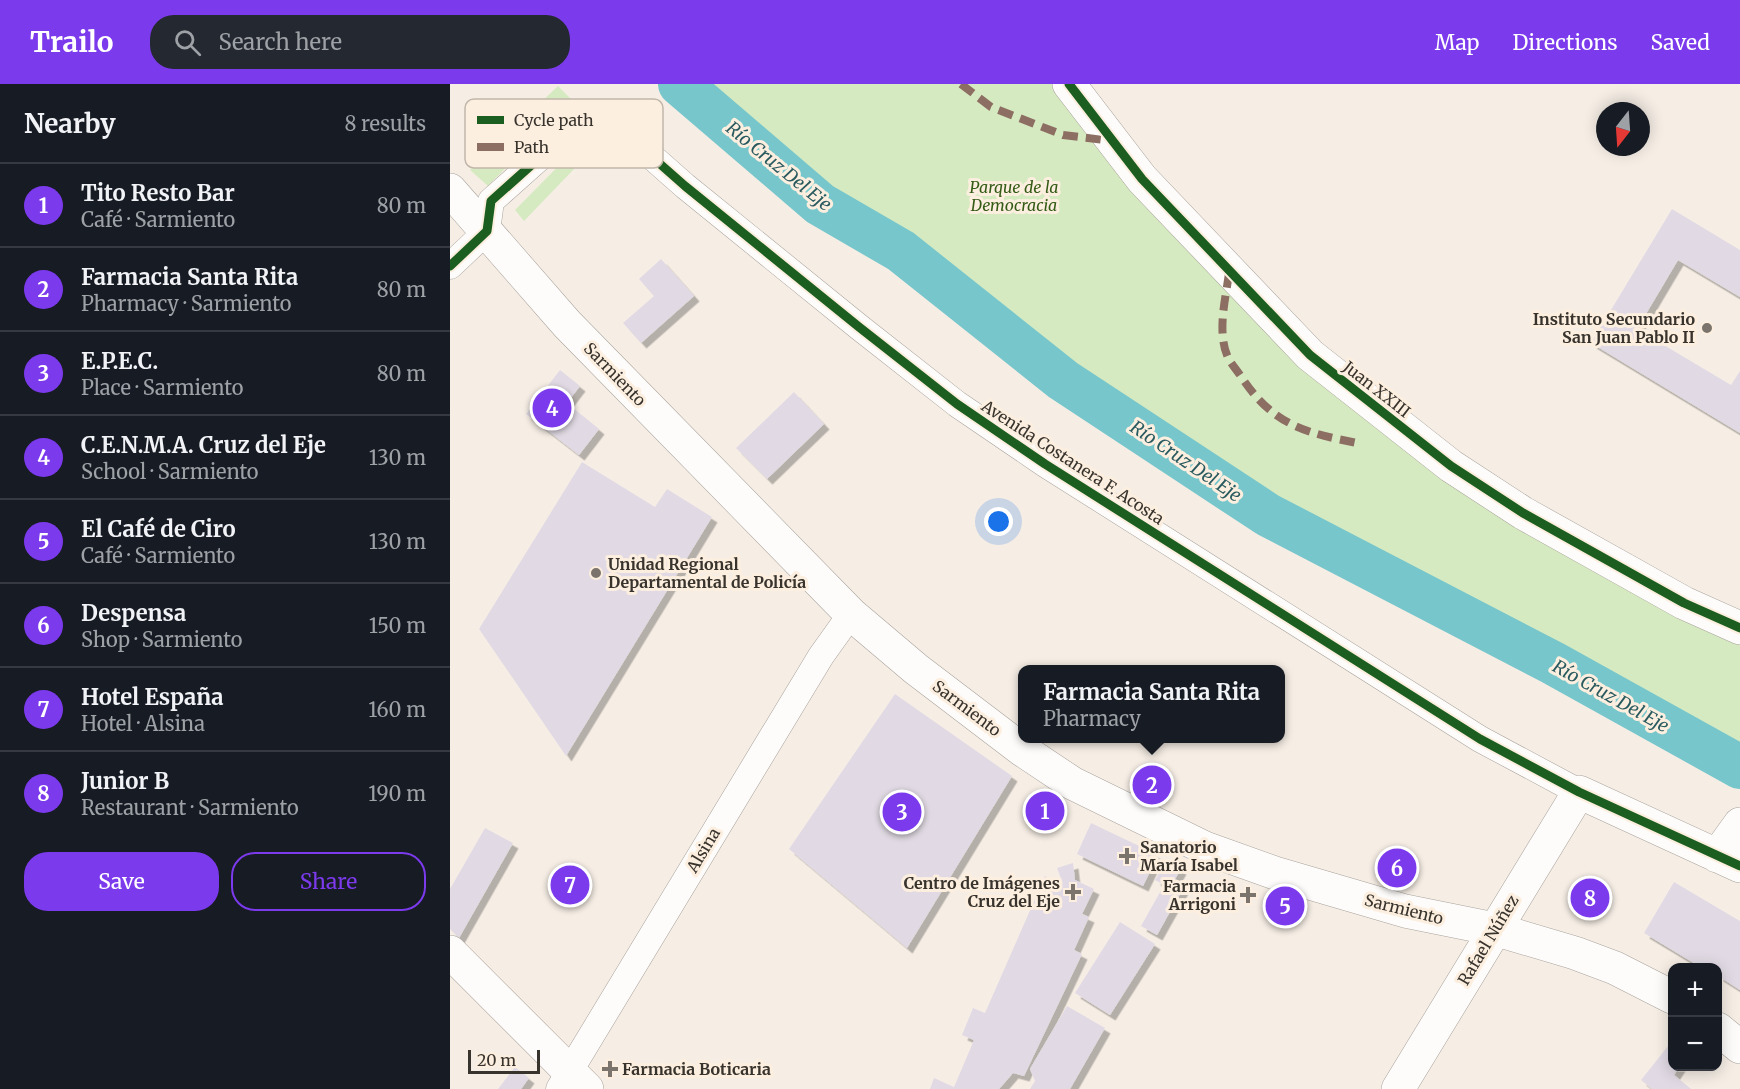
<!DOCTYPE html>
<html lang="en">
<head>
<meta charset="utf-8">
<style>
  body { margin:0; font-family:Merriweather,serif; background:#242831; color:#f1f3f6 }
  .controls { position:absolute; right:18px; bottom:18px; display:grid; overflow:hidden; border-radius:12px; box-shadow:0 3px 15px #0003 }
  .controls button { width:54px; height:54px; display:grid; place-items:center; padding:0; border:0; border-bottom:2px solid #363941; background:#171b24; color:#f1f3f6; font:30px sans-serif }
  .compass { position:absolute; left:1146px; top:18px; width:54px; height:54px; border-radius:50%; background:#171b24; box-shadow:0 3px 15px #0003; rotate:197deg }
  .scale { position:absolute; left:18px; bottom:15px; width:72px; box-sizing:border-box; padding-left:6px; border:3px solid #38332d; border-top:0; font-size:16px; line-height:21px; white-space:nowrap; color:#38332d; -webkit-text-stroke:4px #fcefdf; paint-order:stroke }
  .you { position:absolute; left:549px; top:438px; width:21px; height:21px; margin:-15px; border:4px solid #fff; border-radius:50%; background:#1a73e8; box-shadow:0 0 0 9px #1a73e833 }
  .badge { display:grid; place-items:center; width:39px; height:39px; border-radius:50%; background:#7c3aed; color:#fff; font-size:20px; font-weight:700 }
  .pin { position:absolute; translate:-50% -50%; border:3px solid #fff; box-shadow:0 2px 6px #0006 }
  .popup { position:absolute; left:568px; top:581px; width:267px; height:78px; box-sizing:border-box; display:grid; place-content:center; border-radius:12px; background:#171b24; filter:drop-shadow(0 2px 4px #0005); font-size:20px; white-space:nowrap; color:#9ea1a6 }
  .popup b { font-size:22px; color:#f1f3f6 }
  .popup::after { content:''; position:absolute; left:50%; top:100%; margin-left:-12px; border:12px solid transparent; border-top-color:#171b24 }
  .list { margin:0; padding:0; list-style:none }
  h2 { display:flex; justify-content:space-between; align-items:center; height:78px; margin:0; padding:0 24px; font-size:26px }
  h2 small { font-size:20px; font-weight:400; color:#9ea1a6 }
  .list li { display:grid; grid-template-columns:39px 1fr auto; gap:18px; align-items:center; box-sizing:border-box; height:84px; padding:0 24px; border-top:2px solid #363941 }
  .list b { display:block; font-size:22px; white-space:nowrap }
  .list p { margin:0; font-size:20px; white-space:nowrap; color:#9ea1a6 }
  .list em { font-size:20px; font-style:normal; color:#9ea1a6 }
  .actions { display:flex; gap:12px; padding:18px 24px }
  .actions a { flex:1; padding:14px 0; border:2px solid #7c3aed; border-radius:24px; text-align:center; font-size:21px; color:#7c3aed }
  .actions .main { background:#7c3aed; color:#fff }
  .icon { flex:none; width:33px; height:33px; fill:none; stroke:currentColor; stroke-width:2; stroke-linecap:round; stroke-linejoin:round }
  .map { position:relative; flex:none; width:1290px; height:1005px; overflow:hidden }
  header { display:flex; align-items:center; gap:36px; box-sizing:border-box; height:84px; padding:0 30px; background:#7c3aed; color:#fff }
  header strong { font-size:28px }
  nav { display:flex; gap:33px; margin-inline-start:auto; font-size:21px }
  .search { width:420px; height:54px; background:#242831; display:flex; align-items:center; gap:15px; box-sizing:border-box; padding:0 21px; border-radius:24px; color:#9ea1a6; font-size:22px }
  main { display:flex }
  aside { flex:1; background:#171b24 }
  .map>svg:first-child { display:block }
  .green { fill:#d6eac1 }
  .lines { fill:none; stroke-linecap:round; stroke-linejoin:round }
  .river { stroke:#76c6cc; stroke-width:44 }
  .building { fill:#e1dae4; filter:url(#shadow) }
  .street-casing { stroke:#a8a39c; stroke-width:27 }
  .secondary-casing { stroke:#a8a39c; stroke-width:34 }
  .street { stroke:#fefcfb; stroke-width:26 }
  .secondary { stroke:#fefcfb; stroke-width:33 }
  .quiet { stroke:#8d6e63; stroke-width:8; stroke-dasharray:15 8; stroke-linecap:butt }
  .cycleway-casing { stroke:#fcefdf; stroke-width:13 }
  .cycleway { stroke:#1b5e20; stroke-width:9 }
  .poi-dot { fill:#7a746d; stroke:#fcefdf; stroke-width:2 }
  .labels { text-anchor:middle; dominant-baseline:central; stroke-width:6; stroke-linejoin:round; paint-order:stroke }
  .park-label { font-size:16px; font-style:italic; fill:#345b16; stroke:#fcefdf }
  .poi-label { font-size:16px; font-weight:bold; fill:#38332d; stroke:#fcefdf; text-anchor:end }
  .street-label { font-size:16px; fill:#38332d; stroke:#fcefdf }
  .water-label { font-size:18px; font-style:italic; fill:#295a5f; stroke:#fcefdf }
  .key { fill:#fcefdf; stroke:#c1b7aa; stroke-width:1.5 }
  .key-label { font-size:16px; fill:#38332d }
</style>
</head>
<body>
<header>
<strong>Trailo</strong>
<div class="search"><svg class="icon" aria-label="search" viewBox="0 0 24 24"><circle cx="10" cy="10" r="6"/><path d="M15 15l6 6"/></svg>Search here</div>
<nav><a>Map</a><a>Directions</a><a>Saved</a></nav>
</header>
<main>
<aside>
<h2>Nearby<small>8 results</small></h2>
<ul class="list">
<li><span class="badge">1</span><div><b>Tito Resto Bar</b><p>Café · Sarmiento</p></div><em>80 m</em></li>
<li><span class="badge">2</span><div><b>Farmacia Santa Rita</b><p>Pharmacy · Sarmiento</p></div><em>80 m</em></li>
<li><span class="badge">3</span><div><b>E.P.E.C.</b><p>Place · Sarmiento</p></div><em>80 m</em></li>
<li><span class="badge">4</span><div><b>C.E.N.M.A. Cruz del Eje</b><p>School · Sarmiento</p></div><em>130 m</em></li>
<li><span class="badge">5</span><div><b>El Café de Ciro</b><p>Café · Sarmiento</p></div><em>130 m</em></li>
<li><span class="badge">6</span><div><b>Despensa</b><p>Shop · Sarmiento</p></div><em>150 m</em></li>
<li><span class="badge">7</span><div><b>Hotel España</b><p>Hotel · Alsina</p></div><em>160 m</em></li>
<li><span class="badge">8</span><div><b>Junior B</b><p>Restaurant · Sarmiento</p></div><em>190 m</em></li>
</ul>
<div class="actions"><a class="main">Save</a><a>Share</a></div>
</aside>
<div class="map">
<svg width="1290" height="1005" viewBox="0 0 1290 1005">
  <defs>
    <filter id="shadow"><feDropShadow dx="5.5" dy="5.5" stdDeviation="0" flood-color="#0004"/></filter>
  </defs>
  <rect width="100%" height="100%" fill="#f6eee5"/>
  <path class="green" d="M230,0H619L909,310L1290,544V683L1103,579L818,431L613,296L451,167L370,120Z
    M108,2L122,16L38,102L20,86Z
    M143,47L152,56L74,137L65,126Z"/>
  <g class="lines">
    <path class="river" d="M230,0L370,120L451,167L613,296L818,431L1103,579L1290,683"/>
  </g>
  <path class="building" d="M1222,125L1290,166V213L1228,176L1187,245L1281,301L1290,287V349L1141,259Z
    M211,175L244,212L191,259L173,239L204,212L189,195Z
    M110,286L130,302L117,319L149,345L129,371L76,330Z
    M344,308L374,340L317,395L286,364Z
    M132,378L205,423L217,405L262,433L116,672L29,545Z
    M445,610L562,692L457,864L339,765Z
    M641,739L708,771L693,802L627,770Z
    M35,744L63,759L9,854L0,845V805Z
    M716,777L731,785L725,795L735,801L707,851L691,842L714,801L705,796Z
    M623,779L625,796L644,805L632,830L639,833L624,866L632,870L574,992L563,989L549,1005H480L484,994L504,1003L524,956L512,951L523,924L535,929L595,792L613,800L607,784Z
    M1224,798L1290,837V906L1268,892V884H1252L1194,849Z
    M670,838L705,860L660,931L625,909Z
    M617,922L655,944L620,1005H580L585,997L580,985Z
    M1222,957V982H1230L1224,991L1241,1005H1202L1191,996Z
    M65,983L79,994L71,1005H48Z"/>
  <g class="lines">
    <g class="street-casing">
      <path id="street" d="M0,182L37,147L41,117L133,35L151,32L167,42L235,102L409,243L507,320L595,380L1030,655L1129,708
        M109,1005L371,572L401,530"/>
    </g>
    <g class="secondary-casing">
      <path id="secondary" d="M619,0L692,95L860,271L1001,382L1073,429L1234,519L1290,544
        M0,106L117,240L401,530L466,585L571,665L622,699L755,764L825,789L955,827L1044,845L1125,869L1165,884L1222,913
        M1267,772L1290,740
        M0,868L137,1005
        M1268,945L1290,963
        M948,1005L1129,708L1290,782"/>
    </g>
    <use href="#street" class="street"/>
    <use href="#secondary" class="secondary"/>
    <path class="quiet" d="M511,0L541,23L613,51L662,57
      M779,189C776,213 767,246 777,271C780,279 787,286 792,294C825,343 857,349 912,360"/>
    <g class="cycleway-casing">
      <path id="cycleway" d="M619,0L692,95L860,271L1001,382L1073,429L1234,519L1290,544
        M0,182L37,147L41,117L133,35L151,32L167,42L235,102L409,243L507,320L595,380L1030,655L1129,708L1290,782"/>
    </g>
    <use href="#cycleway" class="cycleway"/>
  </g>
  <g class="poi-dot">
    <circle cx="1257" cy="244" r="6"/>
    <circle cx="146" cy="489" r="6"/>
    <path d="M674 763h6v6h6v6h-6v6h-6v-6h-6v-6h6z"/>
    <path d="M620 799h6v6h6v6h-6v6h-6v-6h-6v-6h6z"/>
    <path d="M795 802h6v6h6v6h-6v6h-6v-6h-6v-6h6z"/>
    <path d="M157 976h6v6h6v6h-6v6h-6v-6h-6v-6h6z"/>
  </g>
  <g class="labels">
    <g class="park-label">
      <text x="564" y="103">Parque de la<tspan x="564" dy="18">Democracia</tspan></text>
    </g>
    <g class="poi-label">
      <text x="1245" y="235">Instituto Secundario<tspan x="1245" dy="18">San Juan Pablo II</tspan></text>
      <text x="158" y="480" text-anchor="start">Unidad Regional<tspan x="158" dy="18">Departamental de Policía</tspan></text>
      <text x="690" y="763" text-anchor="start">Sanatorio<tspan x="690" dy="18">María Isabel</tspan></text>
      <text x="610" y="799">Centro de Imágenes<tspan x="610" dy="18">Cruz del Eje</tspan></text>
      <text x="786" y="802">Farmacia<tspan x="786" dy="18">Arrigoni</tspan></text>
      <text x="172" y="985" text-anchor="start">Farmacia Boticaria</text>
    </g>
    <g class="street-label">
      <text transform="translate(165 290) rotate(46)">Sarmiento</text>
      <text transform="translate(927 305) rotate(38)">Juan XXIII</text>
      <text transform="translate(623 378) rotate(33)">Avenida Costanera F. Acosta</text>
      <text transform="translate(517 624) rotate(37)">Sarmiento</text>
      <text transform="translate(253 766) rotate(-59)">Alsina</text>
      <text transform="translate(954 825) rotate(14)">Sarmiento</text>
      <text transform="translate(1038 856) rotate(-59)">Rafael Núñez</text>
    </g>
    <g class="water-label">
      <text transform="translate(329 82) rotate(39)">Río Cruz Del Eje</text>
      <text transform="translate(736 377) rotate(34)">Río Cruz Del Eje</text>
      <text transform="translate(1161 612) rotate(29)">Río Cruz Del Eje</text>
    </g>
  </g>
  <rect x="15" y="15" width="198" height="69" rx="9" class="key"/>
  <rect x="27" y="32" width="27" height="8" fill="#1b5e20"/>
  <rect x="27" y="59" width="27" height="8" fill="#8d6e63"/>
  <g class="key-label">
    <text x="64" y="42">Cycle path</text>
    <text x="64" y="69">Path</text>
  </g>
</svg>
<div class="controls">
<button>+</button>
<button>−</button>
</div>
<svg class="compass" viewBox="-18 -18 36 36"><path d="M0-13l5 13h-10z" fill="#e53935"/><path d="M0 13l5-13h-10z" fill="#9ea1a6"/></svg>
<div class="scale">20 m</div>
<div class="you"></div>
<div class="pin badge" style="left:595px;top:727px">1</div>
<div class="pin badge" style="left:702px;top:701px">2</div>
<div class="popup"><b>Farmacia Santa Rita</b>Pharmacy</div>
<div class="pin badge" style="left:452px;top:728px">3</div>
<div class="pin badge" style="left:102px;top:324px">4</div>
<div class="pin badge" style="left:835px;top:822px">5</div>
<div class="pin badge" style="left:947px;top:784px">6</div>
<div class="pin badge" style="left:120px;top:801px">7</div>
<div class="pin badge" style="left:1140px;top:814px">8</div>
</div>
</main>
</body>
</html>
